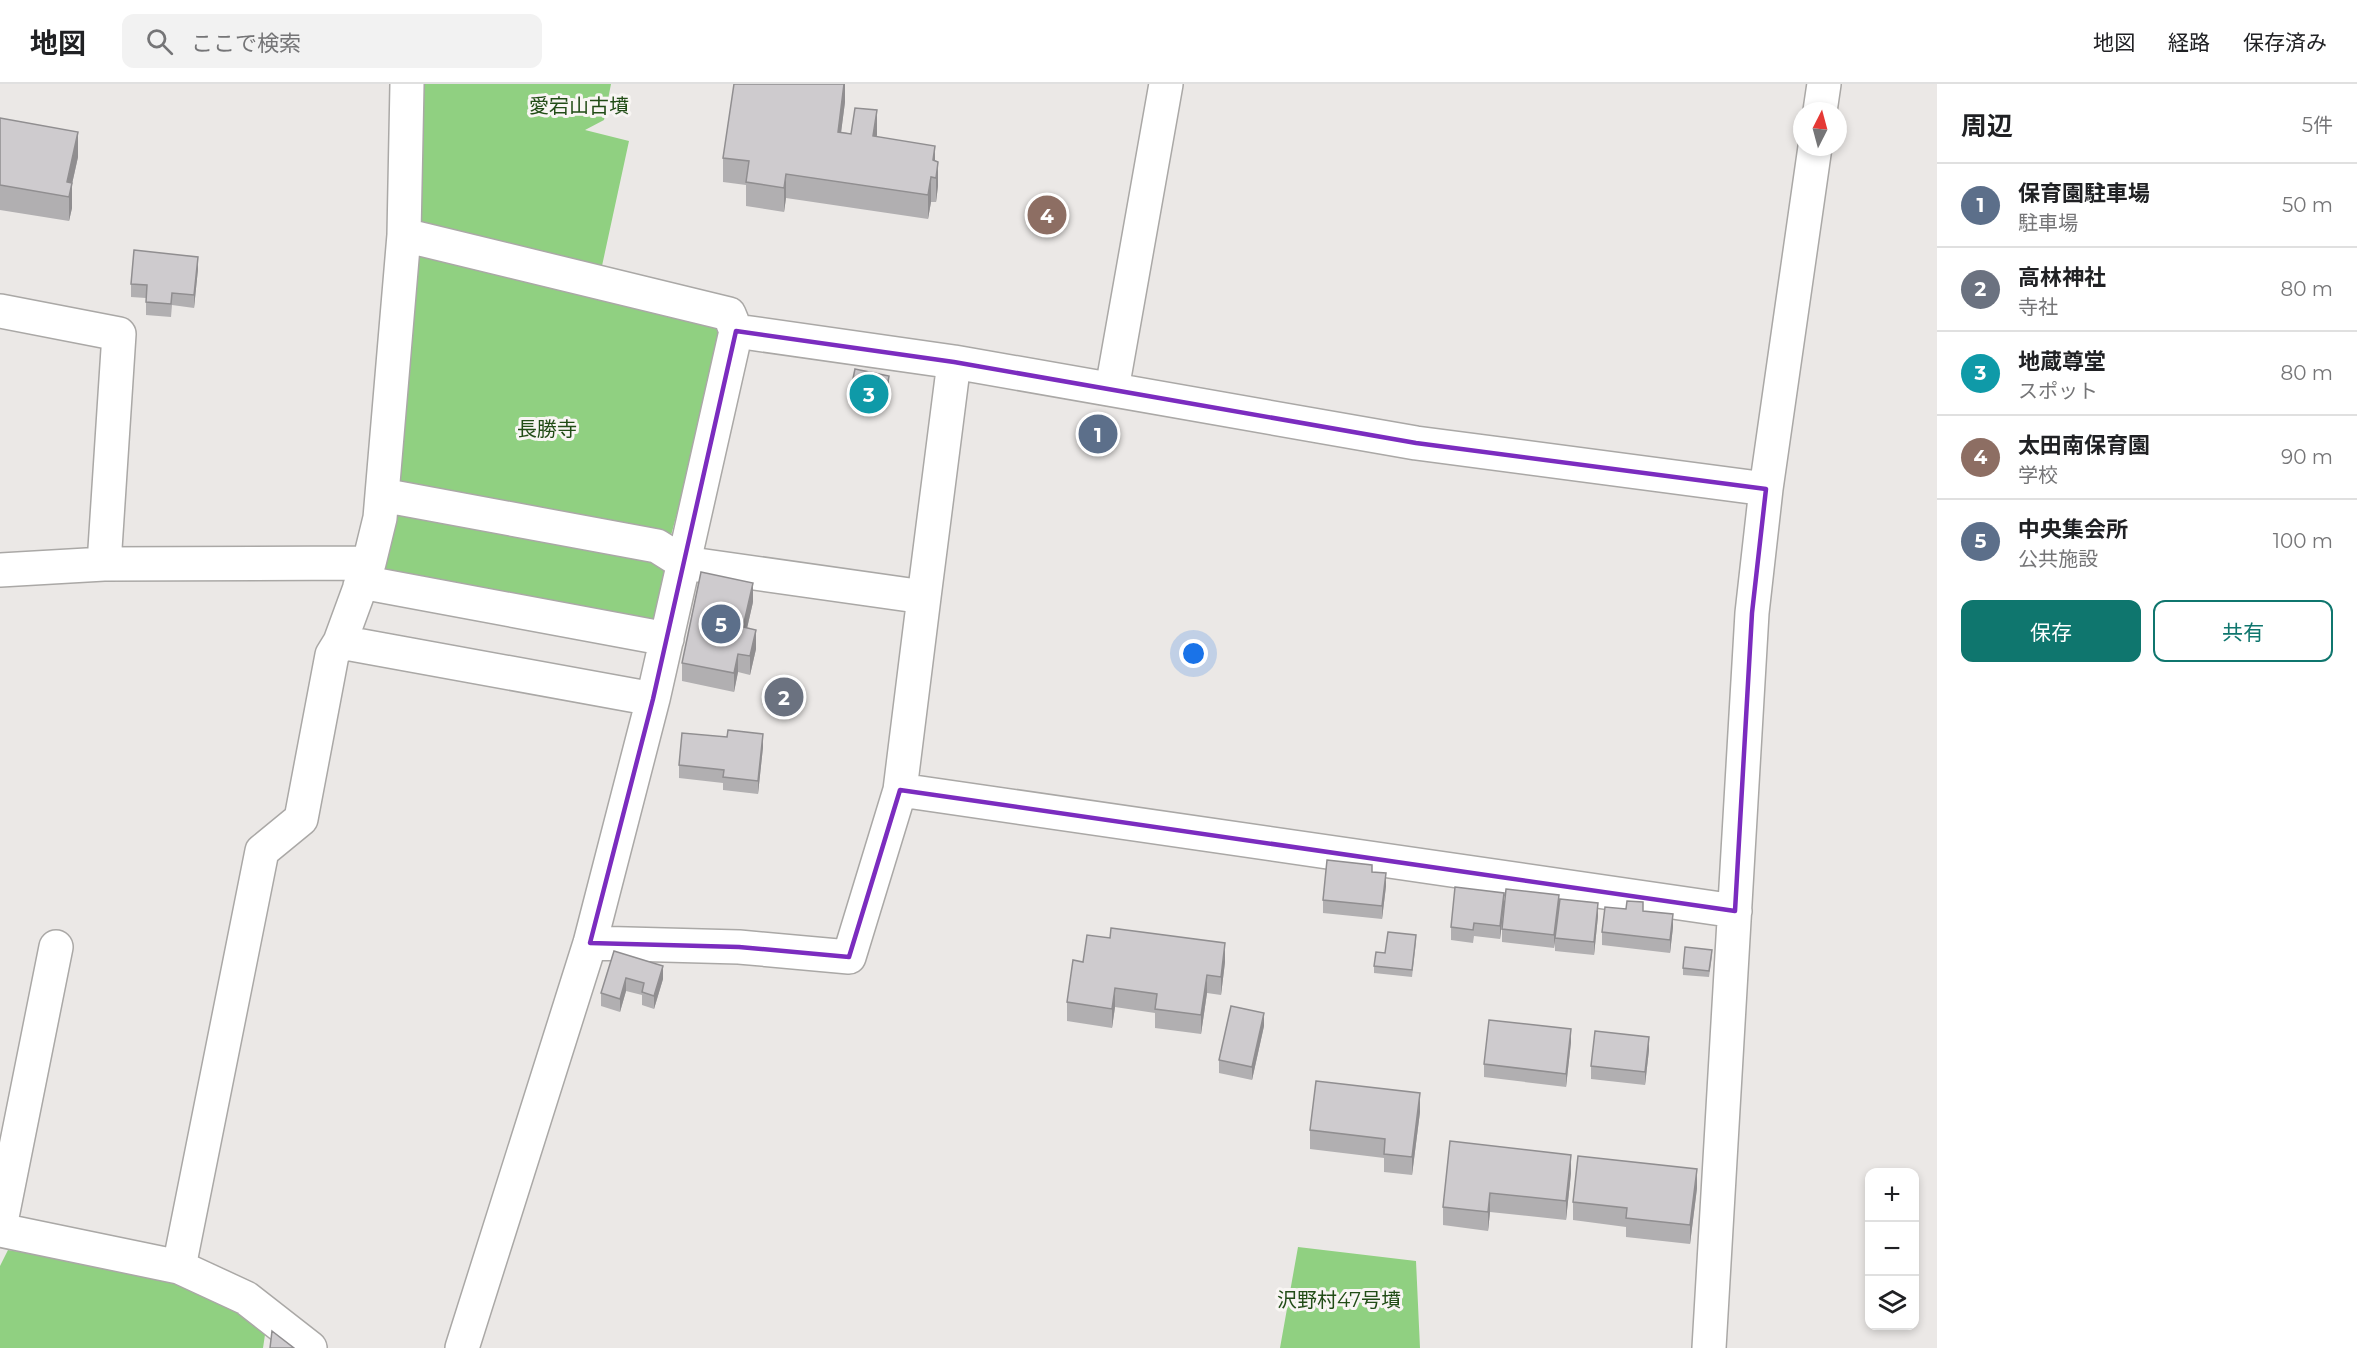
<!DOCTYPE html>
<html lang="ja">
<head>
<meta charset="utf-8">
<style>
  body { margin:0; font-family:Montserrat,"Noto Sans JP",sans-serif; background:#f2f2f2; color:#202124 }
  .controls { position:absolute; right:18px; bottom:18px; display:grid; overflow:hidden; border-radius:12px; box-shadow:0 3px 9px #0003 }
  .controls button { width:54px; height:54px; display:grid; place-items:center; padding:0; border:0; border-bottom:2px solid #e0e0e0; background:#fff; color:#202124; font:30px sans-serif }
  .compass { position:absolute; left:1793px; top:18px; width:54px; height:54px; border-radius:50%; background:#fff; box-shadow:0 3px 9px #0003; rotate:6deg }
  .you { position:absolute; left:1194px; top:570px; width:21px; height:21px; margin:-15px; border:4px solid #fff; border-radius:50%; background:#1a73e8; box-shadow:0 0 0 9px #1a73e833 }
  .badge { display:grid; place-items:center; width:39px; height:39px; border-radius:50%; background:#0f766e; color:#fff; font-size:20px; font-weight:700 }
  .pin { position:absolute; translate:-50% -50%; border:3px solid #fff; box-shadow:0 2px 6px #0006 }
  .list { margin:0; padding:0; list-style:none }
  h2 { display:flex; justify-content:space-between; align-items:center; height:78px; margin:0; padding:0 24px; font-size:26px }
  h2 small { font-size:20px; font-weight:400; color:#757577 }
  .list li { display:grid; grid-template-columns:39px 1fr auto; gap:18px; align-items:center; box-sizing:border-box; height:84px; padding:0 24px; border-top:2px solid #e0e0e0 }
  .list b { display:block; font-size:22px; white-space:nowrap }
  .list p { margin:0; font-size:20px; white-space:nowrap; color:#757577 }
  .list em { font-size:20px; font-style:normal; color:#757577 }
  .actions { display:flex; gap:12px; padding:18px 24px }
  .actions a { flex:1; padding:14px 0; border:2px solid #0f766e; border-radius:12px; text-align:center; font-size:21px; color:#0f766e }
  .actions .main { background:#0f766e; color:#fff }
  .icon { flex:none; width:33px; height:33px; fill:none; stroke:currentColor; stroke-width:2; stroke-linecap:round; stroke-linejoin:round }
  .map { position:relative; flex:none; width:1937px; height:1264px; overflow:hidden }
  header { display:flex; align-items:center; gap:36px; box-sizing:border-box; height:84px; padding:0 30px; background:#fff; border-bottom:2px solid #e0e0e0 }
  header strong { font-size:28px }
  nav { display:flex; gap:33px; margin-inline-start:auto; font-size:21px }
  .search { width:420px; height:54px; background:#f2f2f2; display:flex; align-items:center; gap:15px; box-sizing:border-box; padding:0 21px; border-radius:12px; color:#757577; font-size:22px }
  main { display:flex }
  aside { flex:1; background:#fff }
  .map>svg:first-child { display:block }
  .green { fill:#90d081 }
  .lines { fill:none; stroke-linecap:round; stroke-linejoin:round }
  .minor-casing { stroke:#aaa8a6; stroke-width:36 }
  .minor { stroke:#fff; stroke-width:33 }
  .wall { fill:#b1afb1 }
  .shaded-wall { fill:#908e90 }
  .building { fill:#cecbce; stroke:#908e90; stroke-width:1.5 }
  .marked { fill:none; stroke:#7b2cbf; stroke-width:4.5; stroke-linejoin:round }
  .labels { text-anchor:middle; dominant-baseline:central; stroke-width:6; stroke-linejoin:round; paint-order:stroke }
  .park-label { font-size:20px; fill:#214c16; stroke:#f8f5f3 }
</style>
</head>
<body>
<header>
<strong>地図</strong>
<div class="search"><svg class="icon" aria-label="search" viewBox="0 0 24 24"><circle cx="10" cy="10" r="6"/><path d="M15 15l6 6"/></svg>ここで検索</div>
<nav><a>地図</a><a>経路</a><a>保存済み</a></nav>
</header>
<main>
<div class="map">
<svg width="1937" height="1264" viewBox="0 0 1937 1264">
  <rect width="100%" height="100%" fill="#ebe8e6"/>
  <path class="green" d="M418,0H611L604,36L585,46L629,57L597,205L711,233L724,258L667,466L657,546L377,488Z
    M1298,1163L1416,1177L1420,1264H1280Z
    M8,1166L182,1195L266,1244L263,1264H0V1182Z"/>
  <g class="lines">
    <g class="minor-casing">
      <path id="minor" d="M407,0L404,151L380,434L369,479L340,558L653,615
        M1820,27L1824,0
        M404,151L729,230L736,247L653,615L590,859L462,1264
        M0,227L119,250L104,480
        M736,247L954,278L1416,359L1766,405
        M1112,305L1166,0
        M382,411L657,462L684,479L924,513L900,706L1735,827
        M0,486L104,480L369,479
        M360,502L372,500L667,555
        M924,513L954,278
        M590,859L739,863L849,873L900,706
        M0,1143L56,863
        M0,1146L179,1183L246,1214L310,1264
        M179,1183L262,767L301,735L332,571L340,558
        M1709,1264L1752,529L1766,405L1815,63"/>
    </g>
    <use href="#minor" class="minor"/>
  </g>
  <path class="wall" d="M845,0V18L841,48L876,53L935,77L938,102L936,118H931L928,135L786,114L784,128L746,122V101L723,98V74Z
    M0,34L78,73L72,100V124L69,137L0,126Z
    M198,185L194,224L172,221L171,233L146,231V214L131,213V200Z
    M889,299L884,327L849,321V314Z
    M753,518L747,544L756,565L750,591L738,588L734,608L682,597V579Z
    M763,663L758,710L723,706V699L679,694V681Z
    M1372,788L1386,802L1382,835L1323,829V816Z
    M1504,821L1559,823L1598,832L1594,871L1555,867V855L1554,864L1502,858V845L1504,823L1500,855L1474,852L1473,859L1451,856V843Z
    M1643,827L1673,843L1670,869L1602,861V848Z
    M1416,858L1412,893L1374,889V882L1385,869Z
    M614,867L663,895L654,925L642,921V911L626,907L620,928L601,922V909Z
    M1712,872L1709,893L1683,891V884Z
    M1083,878H1225L1221,911L1207,909L1201,950L1155,944V929L1115,923L1112,944L1067,937V918Z
    M1264,942L1252,996L1219,989V976Z
    M1571,958L1566,1003L1484,993V980Z
    M1649,966L1645,1001L1591,995V982Z
    M1420,1028L1412,1091L1384,1088V1074L1310,1065V1046Z
    M1450,1057L1571,1089L1566,1136L1490,1128L1488,1147L1443,1141V1123Z
    M1697,1104L1690,1160L1626,1153V1143L1573,1136V1118Z"/>
  <path class="shaded-wall" d="M844,0H845V18L838,72V48Z
    M877,26V51L873,77V52Z
    M78,48V73L72,100V124L69,137V113L67,98Z
    M935,62V86L933,76Z
    M938,78V102L936,118V94Z
    M786,90V114L784,128V104Z
    M931,93V118L928,135V111Z
    M198,173V185L194,224V211Z
    M889,292V299L884,327V320Z
    M753,499V518L743,562V543Z
    M756,546V565L750,591V572Z
    M738,570V588L734,608V589Z
    M763,650V663L758,710V697Z
    M1386,789V802L1382,835V822Z
    M1504,809V822L1500,855V842Z
    M1559,811V823L1554,864V851Z
    M1598,819V832L1594,871V858Z
    M1673,830V843L1670,869V856Z
    M1225,859V878L1221,911V893Z
    M663,882V895L654,925V912Z
    M1207,891V909L1201,950V931Z
    M626,894V907L620,928V915Z
    M1115,904V923L1112,944V925Z
    M1264,929V942L1252,996V983Z
    M1571,945V958L1566,1003V990Z
    M1649,953V966L1645,1001V988Z
    M1420,1009V1028L1412,1091V1073Z
    M1571,1071V1089L1566,1136V1117Z
    M1697,1085V1104L1690,1160V1141Z
    M1490,1109V1128L1488,1147V1128Z"/>
  <path class="building" d="M734,0H844L838,48L851,50L855,24L877,26L873,52L935,62L933,76L938,78L936,94L931,93L928,111L786,90L784,104L746,98L749,77L723,74Z
    M0,34L78,48L67,98L72,99L69,113L0,101Z
    M134,166L198,173L194,211L172,209L171,220L146,218L147,201L131,200Z
    M855,285L889,292L884,320L849,314Z
    M701,488L753,499L743,543L756,546L750,572L738,570L734,589L682,579Z
    M728,646L763,650L758,697L723,693L724,686L679,681L682,649L727,653Z
    M1327,776L1372,781V788L1386,789L1382,822L1323,816Z
    M1455,803L1504,809L1500,842L1474,839L1473,846L1451,843Z
    M1506,805L1559,811L1554,851L1502,845Z
    M1560,815L1598,819L1594,858L1555,854Z
    M1627,817L1643,818V827L1673,830L1670,856L1602,848L1605,823L1626,825Z
    M1111,844L1225,859L1221,893L1207,891L1201,931L1155,925L1157,910L1115,904L1112,925L1067,918L1073,876L1083,878L1087,851L1110,854Z
    M1388,848L1416,851L1412,886L1374,882L1376,868L1385,869Z
    M1685,863L1712,866L1709,887L1683,884Z
    M614,867L663,882L654,912L642,908L644,899L626,894L620,915L601,909Z
    M1231,922L1264,929L1252,983L1219,976Z
    M1489,936L1571,945L1566,990L1484,980Z
    M1595,947L1649,953L1645,988L1591,982Z
    M1316,997L1420,1009L1412,1073L1384,1070L1385,1055L1310,1046Z
    M1450,1057L1571,1071L1566,1117L1490,1109L1488,1128L1443,1123Z
    M1578,1072L1697,1085L1690,1141L1626,1134L1627,1124L1573,1118Z
    M272,1247L294,1264H270Z"/>
  <path class="marked" d="M736,247L954,278L1416,359L1766,405L1752,529L1735,827L900,706L849,873L739,863L590,859L653,615Z"/>
  <g class="labels">
    <g class="park-label">
      <text x="579" y="22">愛宕山古墳</text>
      <text x="547" y="345">長勝寺</text>
      <text x="1339" y="1216">沢野村47号墳</text>
    </g>
  </g>
</svg>
<div class="controls">
<button>+</button>
<button>−</button>
<button><svg class="icon" aria-label="layers" viewBox="0 0 24 24"><path d="M12 4l9 5-9 5-9-5zM3 14l9 5 9-5"/></svg></button>
</div>
<svg class="compass" viewBox="-18 -18 36 36"><path d="M0-13l5 13h-10z" fill="#e53935"/><path d="M0 13l5-13h-10z" fill="#757577"/></svg>
<div class="you"></div>
<div class="pin badge" style="left:1098px;top:350px;background:#5c6f8a">1</div>
<div class="pin badge" style="left:784px;top:613px;background:#6b7280">2</div>
<div class="pin badge" style="left:869px;top:310px;background:#0f9aa8">3</div>
<div class="pin badge" style="left:1047px;top:131px;background:#8d6e63">4</div>
<div class="pin badge" style="left:721px;top:540px;background:#5c6f8a">5</div>
</div>
<aside>
<h2>周辺<small>5件</small></h2>
<ul class="list">
<li><span class="badge" style="background:#5c6f8a">1</span><div><b>保育園駐車場</b><p>駐車場</p></div><em>50 m</em></li>
<li><span class="badge" style="background:#6b7280">2</span><div><b>高林神社</b><p>寺社</p></div><em>80 m</em></li>
<li><span class="badge" style="background:#0f9aa8">3</span><div><b>地蔵尊堂</b><p>スポット</p></div><em>80 m</em></li>
<li><span class="badge" style="background:#8d6e63">4</span><div><b>太田南保育園</b><p>学校</p></div><em>90 m</em></li>
<li><span class="badge" style="background:#5c6f8a">5</span><div><b>中央集会所</b><p>公共施設</p></div><em>100 m</em></li>
</ul>
<div class="actions"><a class="main">保存</a><a>共有</a></div>
</aside>
</main>
</body>
</html>
